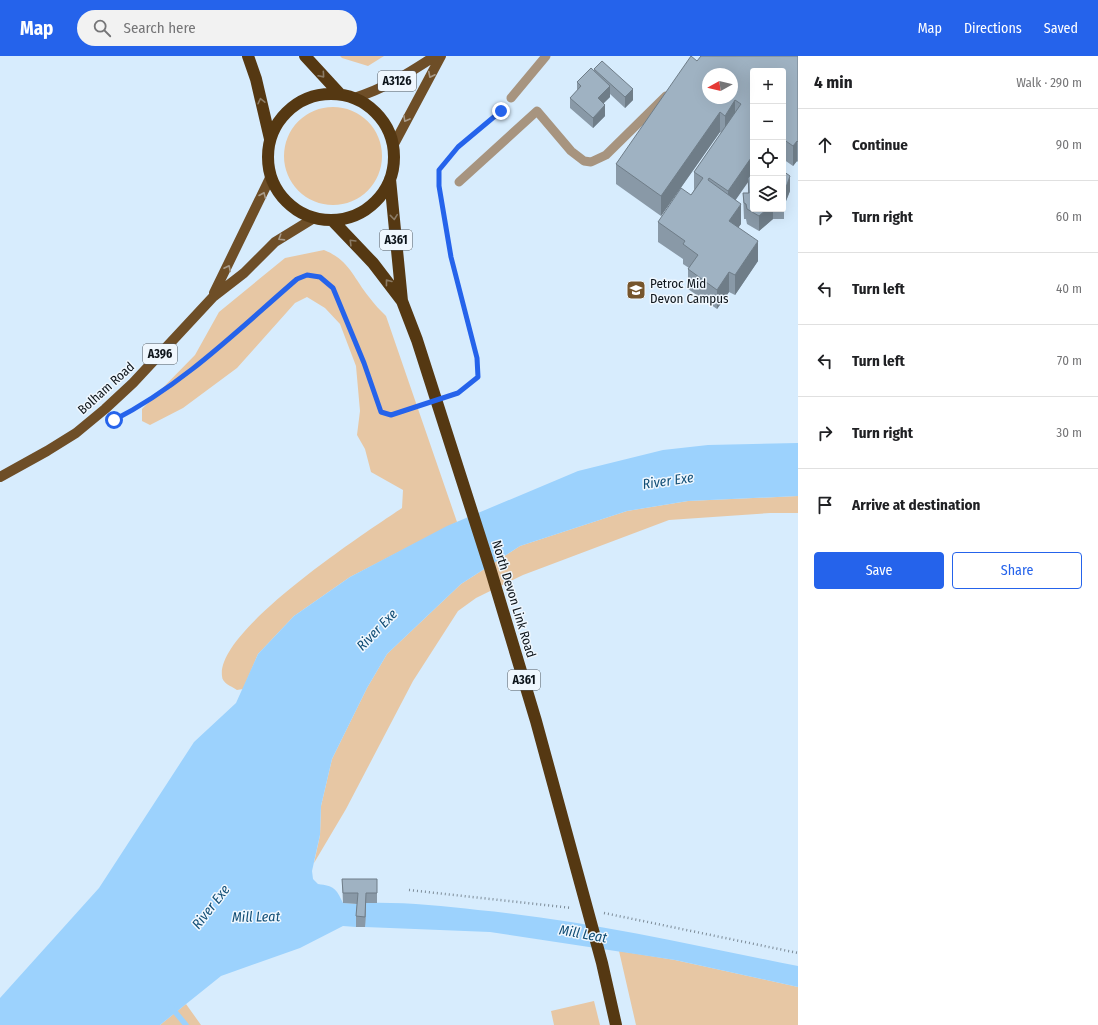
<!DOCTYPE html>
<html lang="en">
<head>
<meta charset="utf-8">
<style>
  body { margin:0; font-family:"Fira Sans Condensed",sans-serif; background:#f2f2f2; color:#202124 }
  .controls { position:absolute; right:12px; top:12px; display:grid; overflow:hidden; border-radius:4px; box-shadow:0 4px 16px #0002 }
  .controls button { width:36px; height:36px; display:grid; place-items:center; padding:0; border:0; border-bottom:1px solid #e0e0e0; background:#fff; color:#202124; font:20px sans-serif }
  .compass { position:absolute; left:702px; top:12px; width:36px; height:36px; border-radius:50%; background:#fff; box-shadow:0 4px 16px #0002; rotate:262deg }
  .stop { position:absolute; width:12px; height:12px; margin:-9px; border:3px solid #2563eb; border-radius:50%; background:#fff }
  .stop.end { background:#2563eb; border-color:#fff; box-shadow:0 1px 4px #0008 }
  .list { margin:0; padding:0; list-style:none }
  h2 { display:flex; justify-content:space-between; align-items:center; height:52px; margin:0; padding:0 16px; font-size:17px }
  h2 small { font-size:13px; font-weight:400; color:#757577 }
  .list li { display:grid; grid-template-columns:26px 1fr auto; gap:12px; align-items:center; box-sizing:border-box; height:72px; padding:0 16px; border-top:1px solid #e0e0e0 }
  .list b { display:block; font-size:15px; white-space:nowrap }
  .list em { font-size:13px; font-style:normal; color:#757577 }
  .actions { display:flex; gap:8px; padding:12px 16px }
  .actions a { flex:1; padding:9px 0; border:1px solid #2563eb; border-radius:4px; text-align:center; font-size:14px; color:#2563eb }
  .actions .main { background:#2563eb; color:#fff }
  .icon { flex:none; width:22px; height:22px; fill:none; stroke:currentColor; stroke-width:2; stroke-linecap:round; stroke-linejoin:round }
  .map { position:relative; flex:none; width:798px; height:969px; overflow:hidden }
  header { display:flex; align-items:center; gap:24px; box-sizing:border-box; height:56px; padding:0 20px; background:#2563eb; color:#fff }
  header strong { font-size:19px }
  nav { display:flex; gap:22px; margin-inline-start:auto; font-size:14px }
  .search { width:280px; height:36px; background:#f2f2f2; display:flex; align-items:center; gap:10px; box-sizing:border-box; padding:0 14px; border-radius:22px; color:#757577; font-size:15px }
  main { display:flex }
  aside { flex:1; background:#fff }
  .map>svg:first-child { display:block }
  .green { fill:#e7c7a4 }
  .water { fill:#9cd2fd }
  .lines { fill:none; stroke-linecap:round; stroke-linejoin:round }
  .stream { stroke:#9cd2fd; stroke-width:5.5 }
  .path { stroke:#7c8b97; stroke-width:2.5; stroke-dasharray:1 3; stroke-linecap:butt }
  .lane { stroke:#a7947f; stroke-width:9 }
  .primary { stroke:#6e4e27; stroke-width:10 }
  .highway { stroke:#553812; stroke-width:12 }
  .wall { fill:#8999a7 }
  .shaded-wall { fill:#6f7d88 }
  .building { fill:#9fb2c2; stroke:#6f7d88; fill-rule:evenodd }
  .oneway { stroke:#8b7b65 }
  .oneway2 { stroke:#a89a88 }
  .route { stroke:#2563eb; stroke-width:5 }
  .labels { text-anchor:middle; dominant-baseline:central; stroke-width:3; stroke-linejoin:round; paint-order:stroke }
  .shield { fill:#eff7fe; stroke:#52595f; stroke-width:1 }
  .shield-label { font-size:12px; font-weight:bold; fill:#0e151b }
  .poi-label { font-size:13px; fill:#0e151b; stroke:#eff7fe; text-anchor:start }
  .street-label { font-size:13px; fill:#0e151b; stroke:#eff7fe }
  .water-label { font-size:14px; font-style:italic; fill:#114e76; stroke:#eff7fe }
</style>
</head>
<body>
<header>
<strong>Map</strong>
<div class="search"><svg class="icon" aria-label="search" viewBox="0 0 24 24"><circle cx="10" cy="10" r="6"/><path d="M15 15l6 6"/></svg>Search here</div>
<nav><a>Map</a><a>Directions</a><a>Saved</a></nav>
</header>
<main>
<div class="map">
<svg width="798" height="969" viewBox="0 0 798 969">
  <rect width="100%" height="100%" fill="#d7ecfd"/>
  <path class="green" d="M340,0H384L368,10L342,2Z
    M284 100a49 49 0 1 1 98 0a49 49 0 1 1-98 0Z
    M324,194C349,204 353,221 369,241C374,248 380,254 386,260L457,466L350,521L294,560L258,598L243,633L237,634C231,630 222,627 222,620C216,574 365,477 402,452L403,434L371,416L365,393L357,379L360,355L356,310L340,268L325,252L307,241L295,247L237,312L183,352L150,369L142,365V353L195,299L219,256L285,202Z
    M798,440V457H770L669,464L523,519L476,542L458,555L413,625L346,753L314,807L320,779L321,750L332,703L367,632L387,598L461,528L520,490L627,455L688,445Z
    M619,895L675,904L798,931V969H636Z
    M594,945L600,969H554L551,955Z
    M186,948L201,969H160Z"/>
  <path class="water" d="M798,387V440L688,445L627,455L520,490L461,528L387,598L367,632L332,703L321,750L320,779L312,815L313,823L318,828C334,830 336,832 343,847L358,848L356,871L343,870L300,892L221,920L160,969H0V942L99,832L194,686L236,647L258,598L294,560L350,521L447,470L578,415L663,394L708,389Z
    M366,847C404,846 441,850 478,854C586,864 692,889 798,910V931L675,904L490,876L365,871Z"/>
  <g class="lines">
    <path class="stream" d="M171,951L186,969"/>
    <path class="path" d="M451,340L458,337L478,321L477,302L451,201L439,130V114L458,91L504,52
      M119,362C186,327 241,272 297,223L307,219L320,221L333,232L364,307L381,357L391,359L423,349
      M409,834L572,852
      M604,857L798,897"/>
    <path class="lane" d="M511,42L546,0
      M459,126L537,55L571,95L584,105L591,106L606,99L666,40"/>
    <path class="primary" d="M354,42C384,33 409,17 435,0
      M393,90L441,0
      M214,237L271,120
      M0,421L47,395L76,377L105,353L133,327L213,241L244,217L275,186L314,162"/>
    <path class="highway" d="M248,0L256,23L270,83
      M305,0L340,38
      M268 101a63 63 0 1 1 126 0a63 63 0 1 1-126 0Z
      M390,123L402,245L417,284L490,512L536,665L602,907L616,969
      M332,164L373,207L402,245"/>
  </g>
  <path class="wall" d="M700,0H798V106L797,105L793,110L783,103V15L753,153H783V115L790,135L784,150V163H773L759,175L747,168L746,163H744L743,137H748V125L735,144L741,168L738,171L758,205L735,239L729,236L717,253L688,233V213L689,212L683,208V203L658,186V166L691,139L694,134V116L721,77L720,76L661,160L616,128V108L697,5L700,2Z
    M594,13L633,44L625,52L610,38V41L603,47L605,60L593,72L570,52V42L577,35V26L594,15Z
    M342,823H377V847H366L365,871H356V860L357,848L343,847Z"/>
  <path class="shaded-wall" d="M610,30V41L598,53V42Z
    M633,33V44L625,52V41Z
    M735,44V64L725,79V60Z
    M605,49V60L593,72V62Z
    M720,56V76L661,160V140Z
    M797,85V105L793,110V90Z
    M753,99V119L728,155V135Z
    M790,120V135L784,150V137Z
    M741,148V168L729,185V165Z
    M767,153H773V163L759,175V160Z
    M758,185V205L735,239V219Z
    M729,216V236L717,253V234Z
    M366,837V847L365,871V861Z"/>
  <path class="building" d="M691,0L697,5L701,0H798V86L797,85L793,90L783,83V78L785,76L783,74V15H753V99L728,135L709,122L708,124L741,148L729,165L758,185L735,219L729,216L717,234L688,213L698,199L683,188L685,185L658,166L681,132L691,139L703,122L694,116L741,48L735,44L725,60L720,56L661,140L616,108ZM708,18H732V42H708Z
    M602,5L633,33L625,41L594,13Z
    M591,12L610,30L598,42L605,49L593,62L570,42L581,30L577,26Z
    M783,115L790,120L784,137V148H783Z
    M753,116V153H767L759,160L747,153L746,148L744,147L743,137H749L748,122Z
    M342,823H377V837H366L365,861L356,860L358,837H343Z"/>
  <defs><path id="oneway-chevron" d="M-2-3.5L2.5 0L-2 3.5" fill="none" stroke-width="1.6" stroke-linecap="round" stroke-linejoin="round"/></defs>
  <g class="oneway">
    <use href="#oneway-chevron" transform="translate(322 19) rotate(49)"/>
    <use href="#oneway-chevron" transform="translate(261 45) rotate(-103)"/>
    <use href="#oneway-chevron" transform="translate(394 161) rotate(84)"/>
    <use href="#oneway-chevron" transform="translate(352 186) rotate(-135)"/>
    <use href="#oneway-chevron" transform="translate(388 226) rotate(-128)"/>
  </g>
  <g class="oneway2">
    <use href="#oneway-chevron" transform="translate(431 19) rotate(117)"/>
    <use href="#oneway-chevron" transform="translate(406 63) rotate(119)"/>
    <use href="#oneway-chevron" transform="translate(263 139) rotate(-67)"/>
    <use href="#oneway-chevron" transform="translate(281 182) rotate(148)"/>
    <use href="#oneway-chevron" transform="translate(228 212) rotate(-63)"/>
  </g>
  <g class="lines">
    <path class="route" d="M114,364C183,329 239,273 297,223L307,219L320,221L333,232L364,307L381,356L391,359L458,337L478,321L477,302L451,201L439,130V114L458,91L501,55"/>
  </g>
  <defs>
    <g id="school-square" transform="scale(1)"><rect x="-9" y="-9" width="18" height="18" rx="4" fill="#76552c" stroke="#eff7fe"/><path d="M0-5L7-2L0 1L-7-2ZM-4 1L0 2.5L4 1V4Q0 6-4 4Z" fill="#fff"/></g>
  </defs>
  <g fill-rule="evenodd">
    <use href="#school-square" x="636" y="234"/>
  </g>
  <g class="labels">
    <g class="shield">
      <rect x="378" y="15" width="38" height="20" rx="3"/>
      <rect x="380" y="174" width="32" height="20" rx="3"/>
      <rect x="143" y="288" width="34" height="20" rx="3"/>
      <rect x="508" y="614" width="32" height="20" rx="3"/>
    </g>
    <g class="shield-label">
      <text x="397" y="25">A3126</text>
      <text x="396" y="184">A361</text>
      <text x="160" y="298">A396</text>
      <text x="524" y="624">A361</text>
    </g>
    <g class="poi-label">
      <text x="650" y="227">Petroc Mid<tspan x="650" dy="15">Devon Campus</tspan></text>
    </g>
    <g class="street-label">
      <text transform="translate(106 332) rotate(-42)">Bolham Road</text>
      <text transform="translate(514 543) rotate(73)">North Devon Link Road</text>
    </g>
    <g class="water-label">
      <text transform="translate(668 425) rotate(-8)">River Exe</text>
      <text transform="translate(377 574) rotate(-46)">River Exe</text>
      <text transform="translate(211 851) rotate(-52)">River Exe</text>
      <text transform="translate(256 861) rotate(-1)">Mill Leat</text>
      <text transform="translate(583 878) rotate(10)">Mill Leat</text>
    </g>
  </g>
</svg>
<div class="controls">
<button>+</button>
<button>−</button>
<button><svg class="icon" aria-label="locate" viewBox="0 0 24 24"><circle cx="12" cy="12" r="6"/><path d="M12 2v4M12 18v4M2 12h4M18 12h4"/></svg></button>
<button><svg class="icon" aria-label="layers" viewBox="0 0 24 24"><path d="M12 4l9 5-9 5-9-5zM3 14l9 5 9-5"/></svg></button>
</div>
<svg class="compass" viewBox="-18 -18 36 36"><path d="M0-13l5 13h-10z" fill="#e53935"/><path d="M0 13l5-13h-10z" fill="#757577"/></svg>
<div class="stop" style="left:114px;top:364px"></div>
<div class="stop end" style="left:501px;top:55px"></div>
</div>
<aside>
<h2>4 min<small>Walk · 290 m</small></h2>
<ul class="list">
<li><svg class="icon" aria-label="ahead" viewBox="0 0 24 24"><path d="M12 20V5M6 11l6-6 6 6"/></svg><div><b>Continue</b></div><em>90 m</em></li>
<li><svg class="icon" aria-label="right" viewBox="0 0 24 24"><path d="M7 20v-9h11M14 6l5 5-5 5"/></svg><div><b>Turn right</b></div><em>60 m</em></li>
<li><svg class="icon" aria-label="left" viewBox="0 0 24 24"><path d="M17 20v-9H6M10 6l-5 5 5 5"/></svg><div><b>Turn left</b></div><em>40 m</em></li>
<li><svg class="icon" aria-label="left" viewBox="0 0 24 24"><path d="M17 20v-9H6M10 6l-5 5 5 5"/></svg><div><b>Turn left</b></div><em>70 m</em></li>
<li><svg class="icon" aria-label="right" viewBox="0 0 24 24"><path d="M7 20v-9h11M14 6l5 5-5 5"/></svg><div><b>Turn right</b></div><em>30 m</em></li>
<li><svg class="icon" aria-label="arrive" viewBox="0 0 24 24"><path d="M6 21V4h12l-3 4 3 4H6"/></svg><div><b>Arrive at destination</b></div></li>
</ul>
<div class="actions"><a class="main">Save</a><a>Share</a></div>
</aside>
</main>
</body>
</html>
